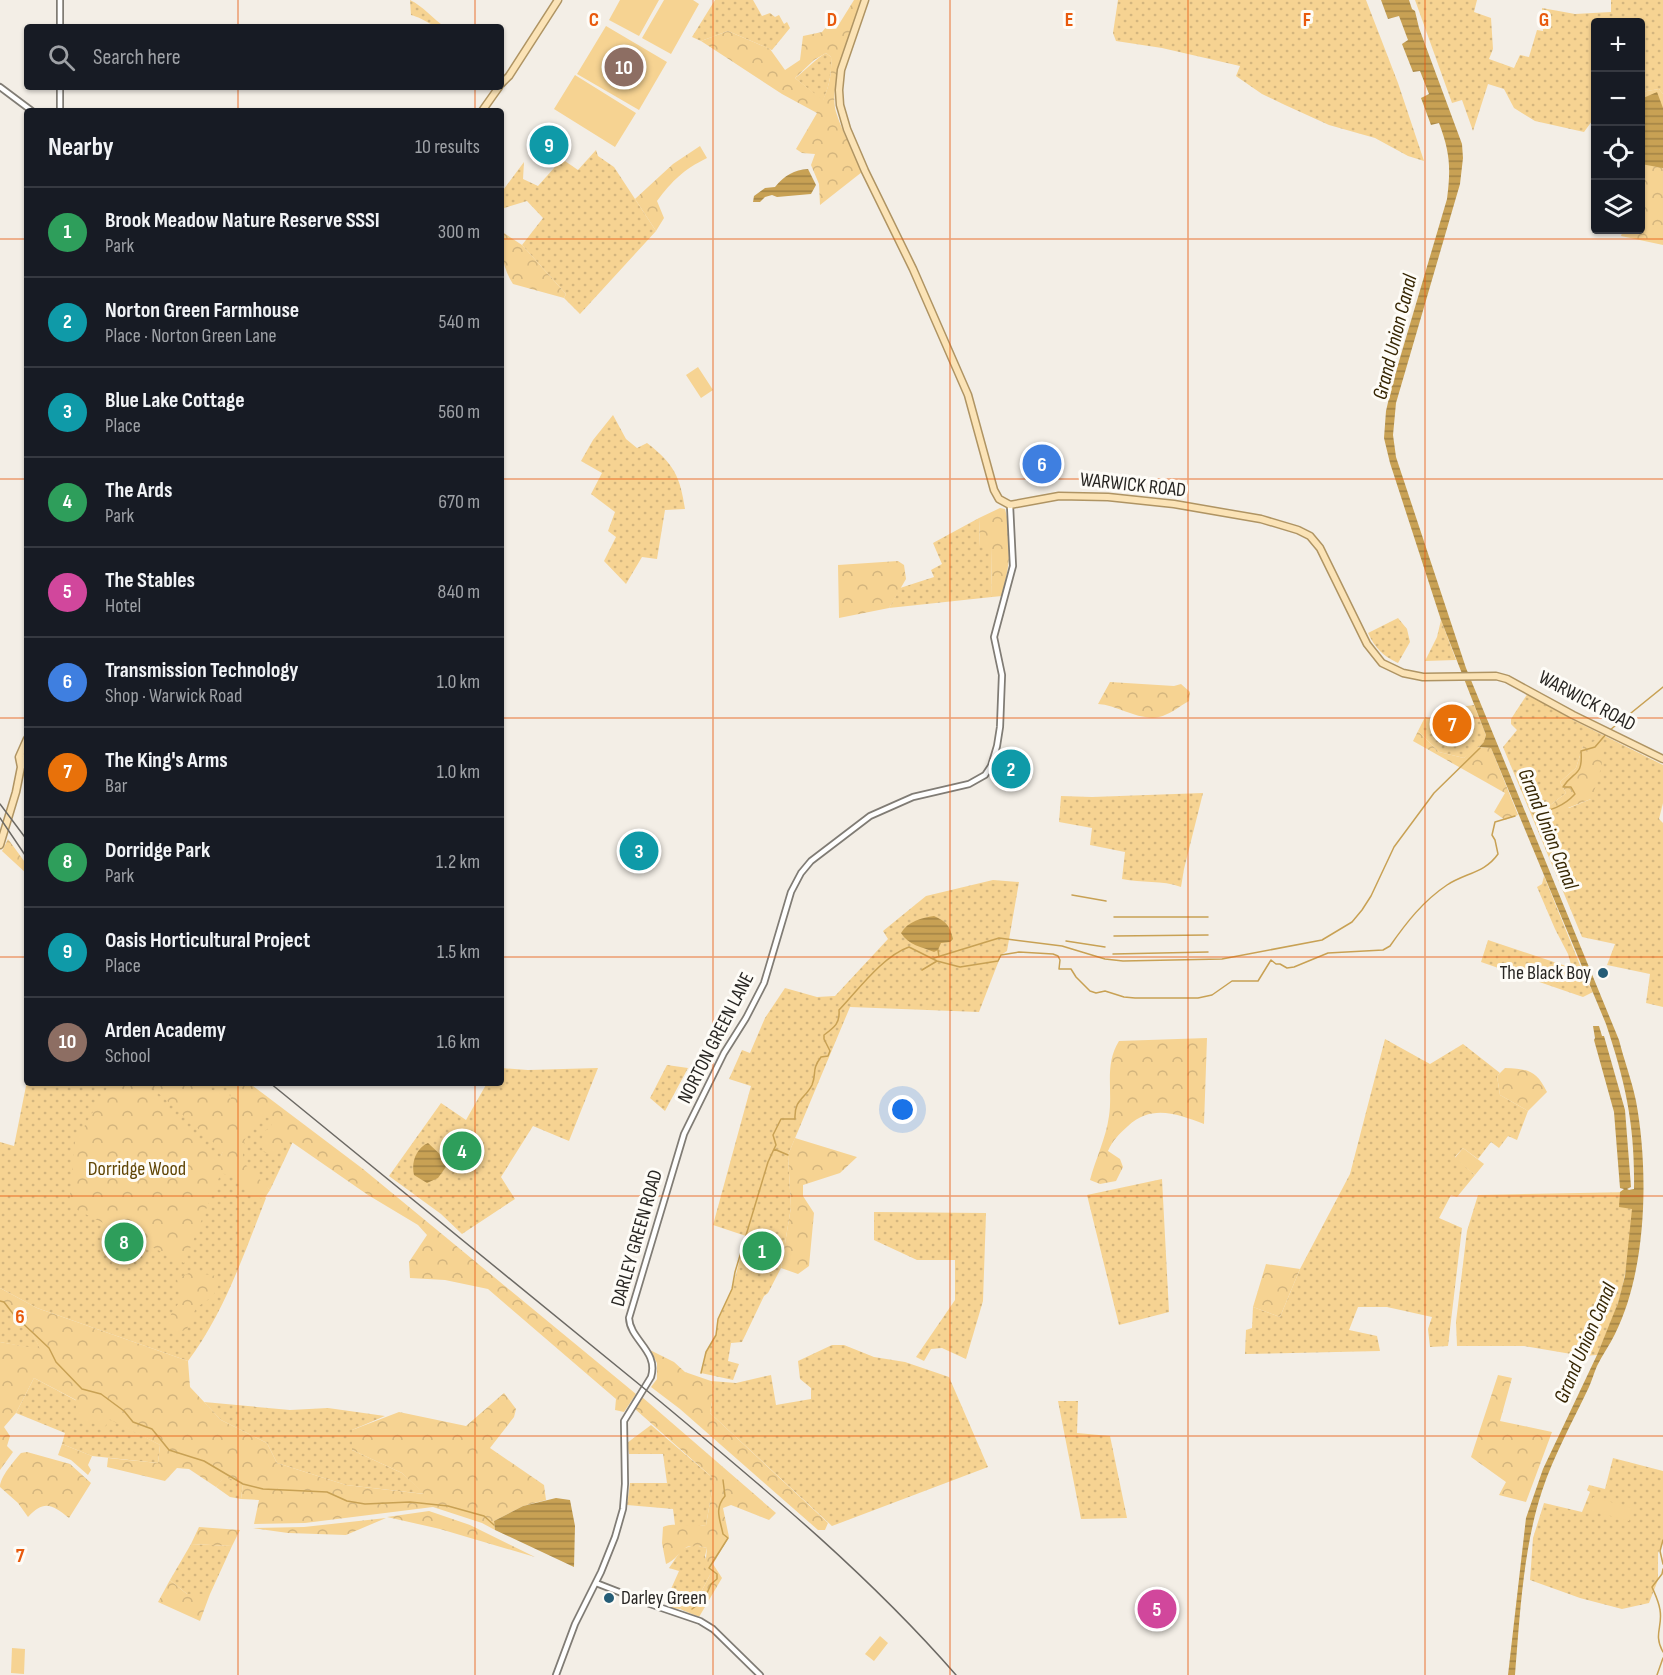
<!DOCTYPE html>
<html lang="en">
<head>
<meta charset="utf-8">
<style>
  body { margin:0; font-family:"Sofia Sans Condensed",sans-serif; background:#20242c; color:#f1f3f6 }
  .controls { position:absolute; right:18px; top:18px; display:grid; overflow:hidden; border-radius:6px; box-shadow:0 2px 4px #0004 }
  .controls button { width:54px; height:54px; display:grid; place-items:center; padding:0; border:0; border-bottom:2px solid #363941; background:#171b24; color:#f1f3f6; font:30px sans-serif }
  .you { position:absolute; left:903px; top:1110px; width:21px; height:21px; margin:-15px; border:4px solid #fff; border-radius:50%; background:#1a73e8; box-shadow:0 0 0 9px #1a73e833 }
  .badge { display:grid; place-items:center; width:39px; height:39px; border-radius:50%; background:#95b0bd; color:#fff; font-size:20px; font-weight:700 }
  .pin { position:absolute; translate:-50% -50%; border:3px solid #fff; box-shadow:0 2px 6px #0006 }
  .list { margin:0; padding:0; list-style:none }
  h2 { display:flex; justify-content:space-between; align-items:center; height:78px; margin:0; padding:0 24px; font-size:26px }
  h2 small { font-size:20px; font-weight:400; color:#9ea1a6 }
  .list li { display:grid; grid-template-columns:39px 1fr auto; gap:18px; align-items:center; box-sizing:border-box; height:90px; padding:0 24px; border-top:2px solid #363941 }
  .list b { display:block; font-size:22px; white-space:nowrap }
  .list p { margin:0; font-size:20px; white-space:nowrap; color:#9ea1a6 }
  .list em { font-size:20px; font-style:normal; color:#9ea1a6 }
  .icon { flex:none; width:33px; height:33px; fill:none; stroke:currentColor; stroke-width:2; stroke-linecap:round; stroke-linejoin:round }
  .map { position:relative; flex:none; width:1663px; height:1675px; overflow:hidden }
  .search { position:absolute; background:#171b24; box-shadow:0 2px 4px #0004; left:24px; top:24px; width:480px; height:66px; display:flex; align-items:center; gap:15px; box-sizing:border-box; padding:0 21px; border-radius:6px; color:#9ea1a6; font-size:22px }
  .panel { position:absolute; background:#171b24; box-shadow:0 2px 4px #0004; left:24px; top:108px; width:480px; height:978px; border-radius:6px }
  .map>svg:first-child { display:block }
  .green { fill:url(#green-dots); fill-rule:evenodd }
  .forest { fill:url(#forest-crowns); fill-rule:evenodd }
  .pitch { fill:#f6d392 }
  .water { fill:url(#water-rules) }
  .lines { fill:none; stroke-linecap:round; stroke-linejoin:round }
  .stream { stroke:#c8a154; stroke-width:1.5 }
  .minor-casing { stroke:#807c75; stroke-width:8 }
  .major-casing { stroke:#af9463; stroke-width:9 }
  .minor { stroke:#fff; stroke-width:4.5 }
  .major { stroke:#fbe3b6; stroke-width:6 }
  .rail { stroke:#6c6964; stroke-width:1.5 }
  .grid { fill:none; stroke:#e8590c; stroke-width:1.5; stroke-opacity:0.55 }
  .poi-dot { fill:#255d77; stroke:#fefcf7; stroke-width:2 }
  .labels { text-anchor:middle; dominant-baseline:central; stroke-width:6; stroke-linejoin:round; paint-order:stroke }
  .street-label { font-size:20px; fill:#282623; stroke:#fefcf7 }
  .poi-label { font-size:20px; fill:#282623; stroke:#fefcf7; text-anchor:end }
  .park-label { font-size:20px; fill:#614606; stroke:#fefcf7 }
  .water-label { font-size:21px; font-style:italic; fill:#362603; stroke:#fefcf7 }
  .grid-label { font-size:20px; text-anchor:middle; font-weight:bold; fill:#e8590c; stroke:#fefcf7; stroke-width:6; stroke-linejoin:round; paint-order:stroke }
</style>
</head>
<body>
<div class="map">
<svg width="1663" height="1675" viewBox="0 0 1663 1675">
  <defs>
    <pattern id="green-dots" width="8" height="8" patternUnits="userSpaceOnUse" patternTransform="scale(1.5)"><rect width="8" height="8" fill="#f6d392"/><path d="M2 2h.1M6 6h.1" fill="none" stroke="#d3b57e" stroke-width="1.8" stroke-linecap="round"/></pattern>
    <pattern id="forest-crowns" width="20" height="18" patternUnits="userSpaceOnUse" patternTransform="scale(1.5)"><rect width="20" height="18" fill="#f6d392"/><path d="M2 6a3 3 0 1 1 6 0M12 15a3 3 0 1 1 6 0" fill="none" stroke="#d3b57e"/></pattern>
    <pattern id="water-rules" width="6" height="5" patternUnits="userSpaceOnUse" patternTransform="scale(1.5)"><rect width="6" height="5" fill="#c8a154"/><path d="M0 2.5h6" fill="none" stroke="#a28345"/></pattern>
  </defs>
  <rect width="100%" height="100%" fill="#f3eee6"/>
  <path class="green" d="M410,0C423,6 433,19 445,27C430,27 426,19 411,15Z
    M715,0H753L762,16L770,13L775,17L779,15L784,24L787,22L790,28L772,50L728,31L701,41L692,37Z
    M1118,0H1366L1398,83L1424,161L1408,156L1375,138L1329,125L1285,105L1262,94L1236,76L1240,66L1162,48L1116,41L1113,33Z
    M1415,0H1477L1474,12L1491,18L1493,49L1489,59L1514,68L1520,55L1529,57L1537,30L1543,31L1542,8L1575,14L1611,12V0H1663V94L1659,89L1641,92L1640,22H1596L1595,117L1584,132L1535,121L1514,108L1504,89L1488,84L1473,131L1462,100L1452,103Z
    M826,53L831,57C832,74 829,86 823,101L795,78C806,70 814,60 826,53Z
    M596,150L598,156L614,167L656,231L580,314L564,298L566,294L522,245L543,218L527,201L501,209V193L524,162L523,179L538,186L562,159L578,170Z
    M613,415L626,439L637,448L647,443C674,464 680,476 685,509L665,510L657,559L642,557L626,584L604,561L616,537L608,531L615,512L591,494L602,473L581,461L593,440Z
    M979,518L980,547H991L992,597L889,608L900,588L934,577L931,570L942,564L933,543Z
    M1398,618L1407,629L1410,642L1398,663C1383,656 1375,648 1368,633Z
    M1441,620L1456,660L1425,661L1437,637Z
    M1528,693L1571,719L1663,765V803L1659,819L1663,823V1007L1646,1003L1650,974L1607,965L1615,944L1582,937L1503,747L1517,730L1511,724V719ZM1583,746L1591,799L1569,808L1549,806L1566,793L1560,782L1576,768Z
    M1474,705L1486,735L1485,742L1464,758L1439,752L1418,731L1425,717L1443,722L1460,721V707Z
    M1203,793L1184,869L1181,887C1162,880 1142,883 1122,879L1125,852L1090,845L1092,828L1059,822L1061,796L1092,797Z
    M1544,876L1586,980L1593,992L1583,997L1481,962L1488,940L1572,968L1568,954L1555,929L1537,887L1542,884Z
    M993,880L1019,882L1007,951L1001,955L979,1012L850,1007L788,1155L791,1207L781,1268L768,1293L764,1296L742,1342L731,1343L728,1361L739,1364L733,1380L701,1373L706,1352L716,1335L718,1319L732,1289L746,1236L713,1225L751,1086L729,1079L742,1050L750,1053L765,1018L785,988L817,997L835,996L888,939L883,931L926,896Z
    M1385,1039L1430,1064L1463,1044L1500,1073L1497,1076L1500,1095L1528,1111L1517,1140L1508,1136L1499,1148L1491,1142L1478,1159L1463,1148L1455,1157L1475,1175L1457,1197L1451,1195L1439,1218L1462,1228L1448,1346L1430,1347L1428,1329L1432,1317L1387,1307H1358L1349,1330L1377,1336L1380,1351L1245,1354L1246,1330L1252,1328L1253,1307L1280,1317L1300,1269L1350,1174Z
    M667,1065L688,1068L665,1111L650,1098Z
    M501,1068L528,1070L598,1068L569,1141L533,1126L501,1177L515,1199L462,1234L441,1214L389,1176L441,1103L466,1120L487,1083H501Z
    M27,1081V1083H238L296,1135L270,1190L223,1152L221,1156L266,1198C244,1254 224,1313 188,1361L37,1308L0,1288V1142L14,1146Z
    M1162,1179L1169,1312L1119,1325L1087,1195Z
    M1634,1192C1631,1228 1629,1267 1618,1303C1612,1320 1604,1338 1597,1355L1583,1356L1524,1346H1457L1456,1322L1467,1231L1478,1195Z
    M874,1212L986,1213L983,1301L966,1359L942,1348L931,1349L924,1361L916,1357L955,1300V1260H917L874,1240Z
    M0,1301L4,1302L14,1315L30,1329L41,1350L0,1342Z
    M832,1345H844L874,1357L905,1362L949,1377L988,1467L832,1526L710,1413L714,1391L711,1381L736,1383L771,1375L776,1405L811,1399V1388L800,1379L798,1361Z
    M34,1378L160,1445L158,1463L92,1456L62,1444L65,1433L16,1413Z
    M1058,1401H1078L1077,1433L1110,1436L1127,1518L1081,1519Z
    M204,1402L290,1410L328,1408L385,1416L352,1430V1450L402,1473L425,1494L346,1485L277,1463L267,1443L221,1420Z
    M651,1425L714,1479L706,1525L693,1527L675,1525L673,1509L627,1505L630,1483H667L663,1454H629L627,1443Z
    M1613,1458L1663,1471V1543L1658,1553V1580L1649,1603L1622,1609L1580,1598L1530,1580L1533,1538L1544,1503L1582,1512L1590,1492L1587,1490L1589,1485L1605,1489Z
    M225,1476L243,1484L241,1499L230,1497L216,1487Z
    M191,1544L232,1546L210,1594H187L170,1580Z
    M694,1545L707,1548L705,1556L710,1575L701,1592L680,1609L669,1608L671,1589L679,1571L669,1568L682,1549Z"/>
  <path class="forest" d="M854,0H862C853,26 828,86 836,112C842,132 854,152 862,172L820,205L819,184L811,165L815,154L802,153L796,149L817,113L782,94L701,41L728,31L770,49L785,70L800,60L803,36L822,32L827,26L836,29ZM826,53L831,57C832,74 829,86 823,100L795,78L814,60Z
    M1659,89L1663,94V245L1621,236L1623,230H1640L1641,92Z
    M700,146L707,158C683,170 673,180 657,201L664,218L656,231L635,199L673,164Z
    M501,231L522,245L566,294L564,298L513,284C502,267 501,251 501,231Z
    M1000,508L1005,509C1014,538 1009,568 1002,596L992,597L991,547H980L979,518Z
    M898,561L904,565L906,579L889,608L839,618L838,565Z
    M1110,682L1174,686L1181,684L1190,692L1189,701C1180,706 1169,715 1159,717C1138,721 1118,705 1098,704Z
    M1418,731L1439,752L1464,758L1476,747L1491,748L1518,815L1505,820L1494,812L1505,793L1413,741Z
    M1597,740L1604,748C1602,766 1598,782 1591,799L1555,813L1546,811L1549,806L1566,793L1560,782L1576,768L1583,746Z
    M8,839L27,865V874L2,851Z
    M1207,1038L1204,1124C1177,1114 1152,1104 1128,1126C1119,1134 1113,1140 1108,1151L1120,1159L1123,1167L1116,1181L1100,1184L1090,1180C1096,1158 1106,1138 1109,1116C1113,1090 1104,1065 1119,1041Z
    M1505,1068C1528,1069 1536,1070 1547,1092L1528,1111L1500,1095L1497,1076Z
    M110,1083H140L220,1158L223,1151L147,1083C182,1083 199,1081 231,1099L228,1083H249L363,1169L636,1394L624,1412L615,1410L616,1399L488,1289L445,1280L410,1278L409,1262L427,1235L418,1225L368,1195L293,1143L285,1141L274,1155L264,1152L260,1144L264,1132L272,1125V1118L262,1117C244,1135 243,1138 243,1162L270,1190L264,1199L257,1197L235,1177L221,1173L184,1263L69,1206L75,1142Z
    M795,1138L857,1157L840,1173L803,1185V1196L814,1213L809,1266L798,1274L781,1268L791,1207L788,1155Z
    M1266,1264L1300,1269L1280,1317L1253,1307Z
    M191,1272C199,1275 208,1273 218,1277L219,1284L213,1296L196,1308L187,1329L175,1334L167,1325L172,1312L181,1300L177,1279Z
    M0,1288L37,1308L188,1361L190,1387L221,1420L267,1443L277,1463L346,1485L424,1494L402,1473L352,1450V1430L399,1412L466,1426L504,1393L516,1409L514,1417L490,1448L544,1485L546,1500L523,1506L494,1521L495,1530L482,1523L433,1507L305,1523L254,1524L259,1500L241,1499L243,1484L225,1477L216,1487L189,1469L177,1468L165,1481L107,1467L108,1458L158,1463L160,1445L109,1419L105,1427L76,1418V1400L34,1378L16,1413L4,1427L10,1436L7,1446L13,1452L0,1470V1342L40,1349L30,1329L14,1315L4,1303L0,1301Z
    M650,1350L674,1362L685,1372L711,1381L714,1391L710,1413L828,1523L825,1530H818L680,1409L651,1387L657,1379V1363Z
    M1498,1375L1512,1378L1500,1421L1552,1432L1526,1502L1499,1495L1506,1482L1471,1457Z
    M642,1397L776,1513L769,1520L731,1505L723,1508L729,1537L713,1564L722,1578L699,1617L680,1609L701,1592L710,1575L705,1568L707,1548C678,1540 685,1556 666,1564L662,1543L663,1527C671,1522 693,1527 706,1525L714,1479L635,1409Z
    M62,1444L92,1456L88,1465L91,1470L88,1475L71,1460L58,1455Z
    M27,1452L70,1464L91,1483L69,1518C53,1505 44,1499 28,1517L18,1503L0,1487C0,1477 14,1461 21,1453Z
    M429,1511L470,1525L535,1557L440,1529L387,1517Z
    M386,1518L346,1535L288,1533L253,1528L304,1527Z
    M199,1527L240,1530L232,1546L191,1544Z
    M170,1580L187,1594H210L200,1621L158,1602Z"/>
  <path class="pitch" d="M620,0H659L639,36L609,20Z
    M664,0H693L699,4L671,54L642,38Z
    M606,26L667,62L639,110L577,74Z
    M575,75L636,113L615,147L554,109Z
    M698,367L713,390L701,398L686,375Z
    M1463,1148L1484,1164L1475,1175L1455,1158Z
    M1593,1497L1632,1508L1629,1521L1589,1510Z
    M880,1636L888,1643L874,1661L865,1654Z
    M12,1648L25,1649L24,1674L11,1673Z"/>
  <path class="water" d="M1381,0H1409L1412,9L1415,11L1419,28L1462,144L1463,158L1460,184L1396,403L1393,435L1396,457L1466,668L1619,1040C1624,1060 1632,1081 1636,1101C1649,1171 1647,1270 1615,1334C1610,1345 1602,1355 1597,1366C1594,1373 1592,1380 1589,1387C1573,1421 1554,1455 1542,1491C1523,1549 1520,1614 1515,1675H1508L1526,1518L1543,1469L1597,1355L1618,1303L1625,1276L1632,1209L1619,1207L1620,1192L1624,1189L1620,1188L1614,1112L1594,1040L1595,1038L1593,1026H1599L1602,1036H1604L1625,1110L1631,1187L1627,1189L1629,1190L1634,1189C1635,1126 1626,1084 1606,1024L1491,748L1479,747L1484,742L1486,735L1441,620L1390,463L1384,438L1386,411L1392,385L1447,199C1451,168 1450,152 1439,123L1431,125L1421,98L1429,94L1420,71L1413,72L1402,44L1408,40L1399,16L1388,19Z
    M1657,92L1663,108V168L1641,164V99Z
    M808,169L816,185L811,194L777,197L772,195L765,197L760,202H753L754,196L765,188L775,187C785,175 794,170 808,169Z
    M934,916C946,921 950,926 953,939L950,942L941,943L938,950L934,952C922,947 908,945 901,933C908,921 922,918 934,916Z
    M428,1143L445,1159L448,1164L438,1178L427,1183L414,1175C411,1163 416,1148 428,1143Z
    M556,1498L570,1500L575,1526L574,1567L495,1530L494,1521L523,1506Z"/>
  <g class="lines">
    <path class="stream" d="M1610,730L1663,687
      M1534,814C1551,810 1563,807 1575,794L1571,787H1563C1574,770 1583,777 1581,751L1595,747L1607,733
      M1072,895L1106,901
      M1114,917H1208
      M1114,936L1208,935
      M1066,941L1105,947
      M938,950L939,957
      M1113,954L1208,952
      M934,958L999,938L1062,946L1105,959L1123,961L1222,959L1322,940L1352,922L1362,910L1371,896L1394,847L1434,793L1480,748
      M922,970L937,961
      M774,1149L776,1145L773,1135L781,1119H795C794,1099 805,1099 812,1085C817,1073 811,1070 821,1057L828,1056L830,1051L824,1039V1035C835,1027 840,1023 839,1010C858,990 883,956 909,947L937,961L960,967L998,961L1001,955L1019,952L1053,954L1058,956L1060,960L1059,969H1071L1076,977L1090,991L1096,993L1105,991L1124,997L1135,998H1198L1212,995L1232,981H1258L1271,960L1276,964H1280L1287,968L1294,967L1328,953L1383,950L1390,946C1406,923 1423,901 1447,885C1465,873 1485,873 1498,854L1495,840L1492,835L1495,822L1515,816
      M0,1301L4,1302L14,1315L49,1348L56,1362L82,1389L101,1394L124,1411L133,1422L152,1429L169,1450L204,1461L243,1484L263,1489L327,1492L347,1501L365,1504L410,1502L448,1506L484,1516L494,1525
      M701,1373L706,1352L716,1335L718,1319L732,1289L735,1272L768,1162L774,1149L788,1155
      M1663,1540L1660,1551L1663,1564
      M1663,1569L1662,1574L1652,1587C1655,1594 1659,1602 1660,1610C1663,1627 1653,1634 1663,1652
      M692,1609L704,1600L711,1584L717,1579V1574L709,1568L728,1538L723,1534C720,1519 714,1509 725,1496L723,1480
      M1657,1675L1663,1658"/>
    <g class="minor-casing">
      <path id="minor" d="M60,27V0
        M0,87L32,111
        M60,111V87
        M596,1583L650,1604L700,1621L713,1629L760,1675
        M556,1675L575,1624L601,1572L615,1537L623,1509L625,1484L624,1421L651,1377C659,1351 630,1340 629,1318L684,1134L724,1053L746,1018L764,983L791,892L801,873L811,861L870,816L913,797L969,784L985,775L991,766L997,746L1000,727L1002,675L994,637L1013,566L1010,505"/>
    </g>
    <g class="major-casing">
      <path id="major" d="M865,0L841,70L839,90L840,105L847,129L865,171L913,269L968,395L994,490L999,499L1010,505L1059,496L1108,497L1174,504L1261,519L1298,530L1310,536L1320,548L1367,644L1382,663L1403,673L1423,677L1496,676L1507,679L1573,715L1663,759
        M501,84L509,76L558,0
        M482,111L499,87
        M21,767L19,757L27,739
        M0,845L16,792L21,767L27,754"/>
    </g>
    <use href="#minor" class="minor"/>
    <use href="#major" class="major"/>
    <path class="rail" d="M0,804L27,840
      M0,818L27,858
      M270,1083C401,1190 532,1296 662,1403C765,1489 868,1574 956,1675"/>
  </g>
  <path class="grid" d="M238,0V27M475,0V27M713,0V1675M950,0V1675M1188,0V1675M1425,0V1675M238,87V111M475,87V111M0,239H27M501,239H1663M0,479H27M501,479H1663M0,718H27M501,718H1663M0,957H27M501,957H1663M238,1083V1675M475,1083V1675M0,1196H1663M0,1436H1663"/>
  <g class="poi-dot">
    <circle cx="1603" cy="973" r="6"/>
    <circle cx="609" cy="1598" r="6"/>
  </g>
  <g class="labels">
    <g class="street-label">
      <text transform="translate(1133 485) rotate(6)">WARWICK ROAD</text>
      <text transform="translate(1587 701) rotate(28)">WARWICK ROAD</text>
      <text transform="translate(716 1038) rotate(-63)">NORTON GREEN LANE</text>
      <text transform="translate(637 1238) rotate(-74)">DARLEY GREEN ROAD</text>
    </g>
    <g class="poi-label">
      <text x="1591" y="973">The Black Boy</text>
      <text x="621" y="1598" text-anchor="start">Darley Green</text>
    </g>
    <g class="park-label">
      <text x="137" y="1169">Dorridge Wood</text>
    </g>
    <g class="water-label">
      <text transform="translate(1395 337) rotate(-76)">Grand Union Canal</text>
      <text transform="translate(1548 829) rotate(68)">Grand Union Canal</text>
      <text transform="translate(1585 1343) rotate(-67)">Grand Union Canal</text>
    </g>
  </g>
  <g class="grid-label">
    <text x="594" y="26">C</text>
    <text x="832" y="26">D</text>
    <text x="1069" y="26">E</text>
    <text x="1307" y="26">F</text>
    <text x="1544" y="26">G</text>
    <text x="20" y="1323">6</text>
    <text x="20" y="1562">7</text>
  </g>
</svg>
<div class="controls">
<button>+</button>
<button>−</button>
<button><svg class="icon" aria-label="locate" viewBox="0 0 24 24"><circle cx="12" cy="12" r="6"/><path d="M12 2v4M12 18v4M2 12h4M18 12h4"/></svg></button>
<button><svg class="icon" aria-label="layers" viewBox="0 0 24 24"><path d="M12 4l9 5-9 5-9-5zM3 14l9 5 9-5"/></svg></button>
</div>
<div class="you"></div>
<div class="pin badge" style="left:762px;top:1251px;background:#2e9e5b">1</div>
<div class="pin badge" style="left:1011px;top:769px;background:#0f9aa8">2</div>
<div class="pin badge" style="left:639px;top:851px;background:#0f9aa8">3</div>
<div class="pin badge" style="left:462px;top:1151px;background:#2e9e5b">4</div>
<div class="pin badge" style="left:1157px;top:1609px;background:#d1479c">5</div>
<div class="pin badge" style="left:1042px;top:464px;background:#3f7fe0">6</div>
<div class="pin badge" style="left:1452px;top:724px;background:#e8710a">7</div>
<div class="pin badge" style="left:124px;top:1242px;background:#2e9e5b">8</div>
<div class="pin badge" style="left:549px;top:145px;background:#0f9aa8">9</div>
<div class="pin badge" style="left:624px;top:67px;background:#8d6e63">10</div>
<div class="search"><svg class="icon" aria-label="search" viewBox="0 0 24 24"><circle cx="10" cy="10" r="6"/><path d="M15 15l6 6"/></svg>Search here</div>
<section class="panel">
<h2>Nearby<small>10 results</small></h2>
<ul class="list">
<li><span class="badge" style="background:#2e9e5b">1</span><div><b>Brook Meadow Nature Reserve SSSI</b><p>Park</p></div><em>300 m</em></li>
<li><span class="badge" style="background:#0f9aa8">2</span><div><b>Norton Green Farmhouse</b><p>Place · Norton Green Lane</p></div><em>540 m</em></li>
<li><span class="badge" style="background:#0f9aa8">3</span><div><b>Blue Lake Cottage</b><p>Place</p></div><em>560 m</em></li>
<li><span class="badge" style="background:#2e9e5b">4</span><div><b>The Ards</b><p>Park</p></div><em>670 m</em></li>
<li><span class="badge" style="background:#d1479c">5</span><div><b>The Stables</b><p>Hotel</p></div><em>840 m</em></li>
<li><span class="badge" style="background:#3f7fe0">6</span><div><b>Transmission Technology</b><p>Shop · Warwick Road</p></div><em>1.0 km</em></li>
<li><span class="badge" style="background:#e8710a">7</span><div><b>The King's Arms</b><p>Bar</p></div><em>1.0 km</em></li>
<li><span class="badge" style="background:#2e9e5b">8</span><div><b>Dorridge Park</b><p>Park</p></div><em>1.2 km</em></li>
<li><span class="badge" style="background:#0f9aa8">9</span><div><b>Oasis Horticultural Project</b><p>Place</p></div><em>1.5 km</em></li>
<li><span class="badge" style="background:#8d6e63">10</span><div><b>Arden Academy</b><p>School</p></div><em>1.6 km</em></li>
</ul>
</section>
</div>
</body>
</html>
